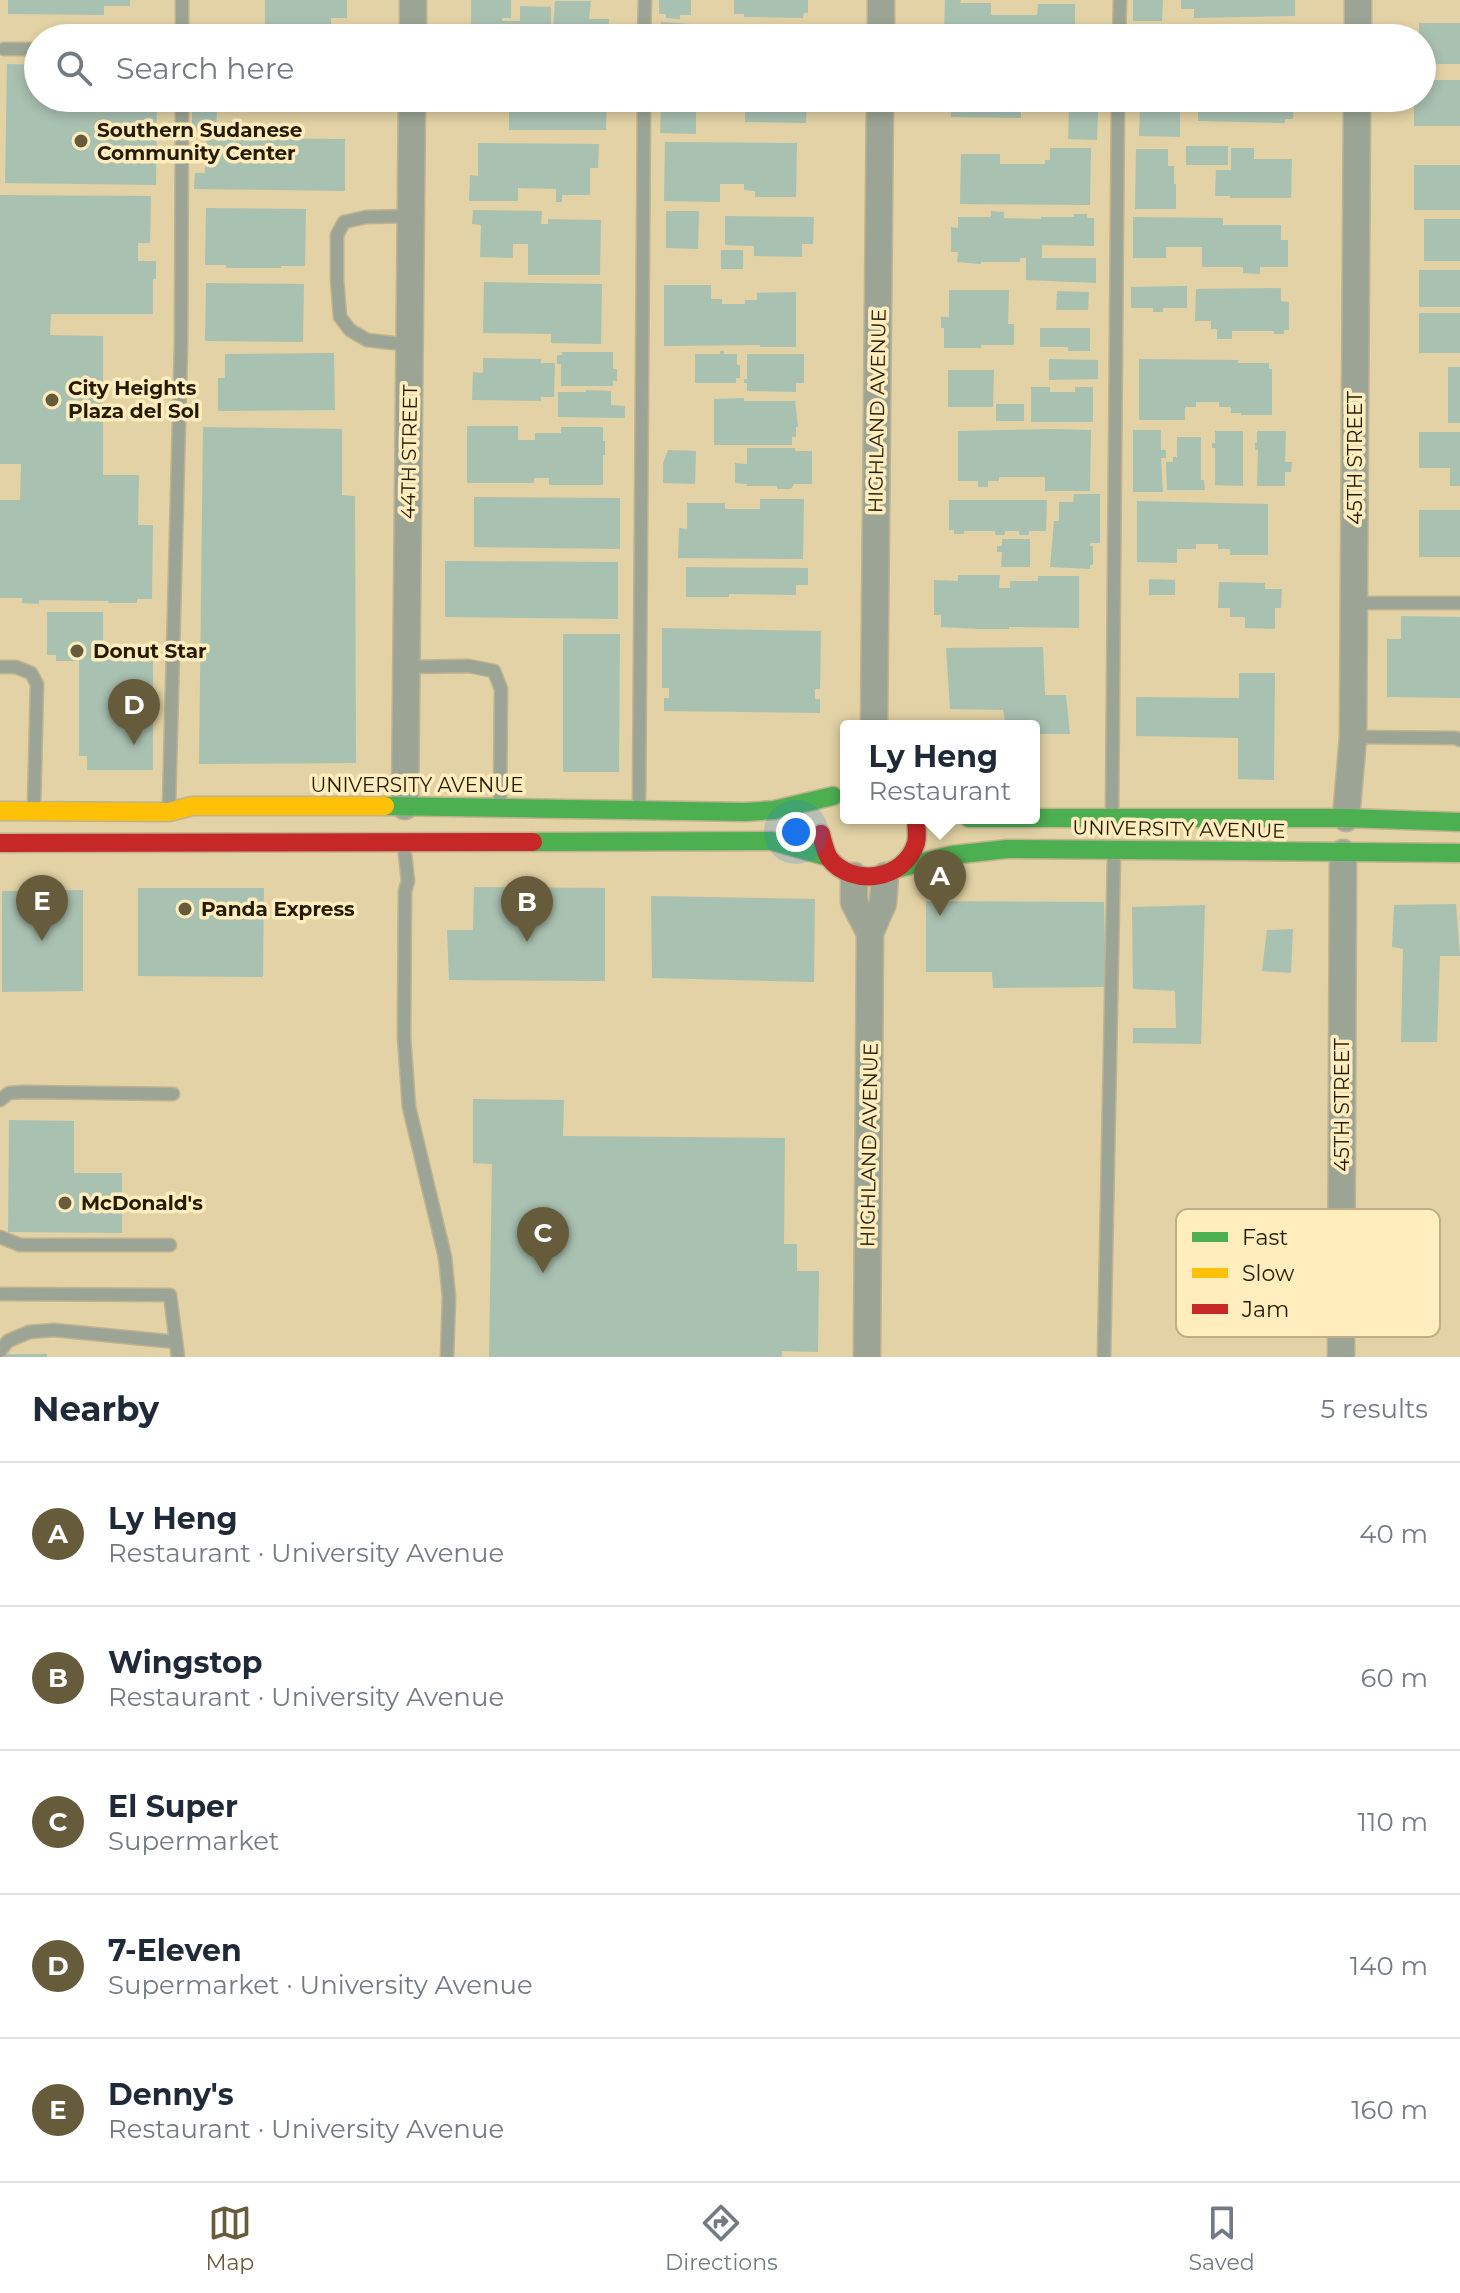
<!DOCTYPE html>
<html lang="en">
<head>
<meta charset="utf-8">
<style>
  body { margin:0; font-family:Montserrat,sans-serif; background:#f6f6f7; color:#1f2937 }
  .you { position:absolute; left:796px; top:832px; width:28px; height:28px; margin:-20px; border:6px solid #fff; border-radius:50%; background:#1a73e8; box-shadow:0 0 0 12px #1a73e833 }
  .badge { display:grid; place-items:center; width:52px; height:52px; border-radius:50%; background:#665b3b; color:#fff; font-size:26px; font-weight:700 }
  .pin { position:absolute; translate:-50% -66px; filter:drop-shadow(0 2px 4px #0008) }
  .pin::after { content:''; position:absolute; top:42px; width:28px; height:24px; background:inherit; clip-path:polygon(0 0,100% 0,50% 100%) }
  .popup { position:absolute; left:840px; top:720px; width:200px; height:104px; box-sizing:border-box; display:grid; place-content:center; border-radius:8px; background:#fff; filter:drop-shadow(0 2px 6px #0005); font-size:26px; white-space:nowrap; color:#747a83 }
  .popup b { font-size:30px; color:#1f2937 }
  .popup::after { content:''; position:absolute; left:50%; top:100%; margin-left:-16px; border:16px solid transparent; border-top-color:#fff }
  .list { margin:0; padding:0; list-style:none }
  h2 { display:flex; justify-content:space-between; align-items:center; height:104px; margin:0; padding:0 32px; font-size:34px }
  h2 small { font-size:26px; font-weight:400; color:#747a83 }
  .list li { display:grid; grid-template-columns:52px 1fr auto; gap:24px; align-items:center; box-sizing:border-box; height:144px; padding:0 32px; border-top:2px solid #e0e1e3 }
  .list b { display:block; font-size:30px; white-space:nowrap }
  .list p { margin:0; font-size:26px; white-space:nowrap; color:#747a83 }
  .list em { font-size:26px; font-style:normal; color:#747a83 }
  .icon { flex:none; width:44px; height:44px; fill:none; stroke:currentColor; stroke-width:2; stroke-linecap:round; stroke-linejoin:round }
  .map { position:relative; flex:none; width:1460px; height:1357px; overflow:hidden }
  .search { position:absolute; background:#fff; box-shadow:0 4px 12px #0003; left:24px; right:24px; top:24px; height:88px; display:flex; align-items:center; gap:20px; box-sizing:border-box; padding:0 28px; border-radius:44px; color:#747a83; font-size:30px }
  .sheet { height:824px; background:#fff }
  nav { display:flex; justify-content:space-around; align-items:center; box-sizing:border-box; height:112px; border-top:2px solid #e0e1e3; background:#fff; font-size:22px; color:#747a83 }
  nav a { display:grid; justify-items:center; gap:4px }
  nav .on { color:#665b3b }
  .map>svg:first-child { display:block }
  .building { fill:#a9c1b1 }
  .lines { fill:none; stroke-linecap:round; stroke-linejoin:round }
  .lane-casing { stroke:#bfb290; stroke-width:15 }
  .street-casing { stroke:#bfb290; stroke-width:29 }
  .fast-casing { stroke:#bfb290; stroke-width:21 }
  .slow-casing { stroke:#bfb290; stroke-width:21 }
  .jam-casing { stroke:#bfb290; stroke-width:21 }
  .lane { stroke:#9ca595; stroke-width:12 }
  .street { stroke:#9ca595; stroke-width:26 }
  .fast { stroke:#4caf50; stroke-width:18 }
  .slow { stroke:#ffc107; stroke-width:18 }
  .jam { stroke:#c62828; stroke-width:18 }
  .poi-dot { fill:#665b3b; stroke:#ffedbd; stroke-width:3 }
  .labels { text-anchor:middle; dominant-baseline:central; stroke-width:7; stroke-linejoin:round; paint-order:stroke }
  .poi-label { font-size:20px; font-weight:bold; fill:#241b02; stroke:#ffedbd; text-anchor:start }
  .street-label { font-size:20px; fill:#241b02; stroke:#ffedbd }
  .key { fill:#ffedbd; stroke:#bdae85; stroke-width:2 }
  .key-label { font-size:22px; fill:#241b02 }
</style>
</head>
<body>
<div class="map">
<svg width="1460" height="1357" viewBox="0 0 1460 1357">
  <rect width="100%" height="100%" fill="#e2d2a5"/>
  <path class="building" d="M8,0H130V6H104V15L8,14Z
    M265,0H347V18H331V38H293V26H265Z
    M471,0H511V18H502V21H520V6L551,7V33H557V28H553L555,1H591L589,19H609V38H471Z
    M659,0H691V15H680V19L666,18V14H659Z
    M734,0H808V13H804L803,18L744,17V14H734Z
    M945,0H961L960,3H991V15H1037L1038,4H1075V38H962V32L944,31Z
    M1133,0H1163L1162,21H1133Z
    M1181,0H1295V16L1194,18V9H1181Z
    M661,22L708,25V38H661Z
    M1419,23H1460V64H1422V38H1419Z
    M1226,24H1284V38H1226Z
    M735,26L803,27V31H808L807,38H735Z
    M240,33H269V38H240Z
    M7,64L38,65V98H157L156,185L5,183Z
    M1422,80H1460V126H1414V98H1422Z
    M280,98H342V111L280,110Z
    M509,98H607L606,130H509Z
    M745,98H807L806,123L745,122Z
    M951,98H1021V118L951,117Z
    M1038,98H1051V105H1038Z
    M1060,98H1098L1097,109L1060,108Z
    M1198,98H1294L1293,119H1285V123L1198,121Z
    M1140,104L1180,105V137L1139,136Z
    M661,105H696V134L660,133Z
    M192,111L217,112L216,131L192,130Z
    M1069,111L1098,112L1097,140L1068,139Z
    M206,138L345,139V191L194,189L195,173H205Z
    M665,142L797,143L796,197H755V191L744,190V184H720V202L664,201Z
    M478,143L599,144L598,168H590V195H562V202H556V189L518,188V201H469L470,175L478,176Z
    M1186,146H1228V165H1186Z
    M1050,148H1091L1090,205L960,204L961,154H1000V164H1045V160H1050Z
    M1231,148H1254V159H1292L1291,198H1230V196H1215L1216,170H1231Z
    M1136,149H1168V166H1174V184H1176V209H1135Z
    M1414,165H1460V210H1414Z
    M0,195L151,196L150,243H138V261H156V279H153V314H51L50,335L103,336V475H139L138,525H153L152,599H137V603H108L109,601L39,600V604L22,603V598H0V500H20L21,464H0Z
    M206,208L306,209L305,266H281V268H226V265H205Z
    M473,210L542,211L541,224H548V219L601,220L600,275H528V244H513V258L480,257L481,225L472,224Z
    M666,211H699L698,249L666,248Z
    M991,211L1004,212V218L1041,219V217H1074V214H1087V218H1094V246L1042,245V258H1096V283L1026,280V258H1020V262H981V264L957,262L958,252H951V227L958,228V217H991Z
    M725,216L814,217L813,244H802V257L754,256V246L725,245Z
    M1133,217L1223,218V225H1281V240H1288V267H1260V274L1243,273V267H1202V247H1166V258H1133Z
    M1424,219H1460V261H1424Z
    M721,250H743V269H721Z
    M1419,270H1460V307H1419Z
    M484,282L602,284L601,344L551,343V334L483,333Z
    M206,283L304,284L303,342L205,341Z
    M664,285H711V299H722V304H745V300H757V293L796,292V347H760V345L664,346Z
    M1187,286V308H1163V312H1153V308H1131V287Z
    M1281,288V301L1289,302V330H1284V334H1274V331H1232V339H1217V329H1211V321H1195L1196,289Z
    M949,290H1009L1008,324H1014V345H981V348H944V328H941V317H949Z
    M1057,291L1089,292L1088,310H1056Z
    M1419,313H1460V353H1419Z
    M1040,328H1090V351H1068V347H1040Z
    M720,351H724V354H737V365H740V378H736V383H695V354H720Z
    M562,352H613V369H617V381H613V386H561V364H557V355H562Z
    M334,353L335,410L218,411V378H225V354Z
    M747,354H804V383H796V392L747,391V383H744V379H747Z
    M483,358L541,359V363H555L554,397H541V401L472,400L473,372L483,373Z
    M1049,359L1098,360V379L1049,380Z
    M1139,359L1238,360V363H1269V369H1272V415H1241V413H1231V407H1219V402H1196V407H1185V420H1139Z
    M1448,367H1460V423H1448Z
    M948,370H994L993,407H948Z
    M1031,387H1050V392H1075V387H1093V422H1031Z
    M586,390L611,391V405L625,406V418L558,417V392H586Z
    M744,398V401H795L798,427H796V437H792V445H714V399Z
    M996,404H1024V421H996Z
    M467,426H518V440H535V433H561V427H603V441H605V455H603V485H549V478H534V483H467Z
    M203,427L342,429V495L355,496L356,763L199,764Z
    M1052,429L1091,430L1090,491H1045V477H999V481H988V487H978V481H958V431Z
    M1133,430H1161V450H1166V458H1161L1163,492H1133Z
    M1215,431H1243V486L1215,485V448H1212V443H1215Z
    M1257,431H1286L1285,462H1292L1291,472H1285V486H1257L1258,450H1255V443H1257Z
    M1419,432H1460V486H1450V468H1419Z
    M1177,437H1201V480H1204L1205,490H1167L1166,462H1173V457H1177Z
    M747,448H795V451H812V484H794L791,489H777V486H747V484L735,483V463L747,464Z
    M668,450L696,451L695,484L663,483V463Z
    M1074,494H1100V543H1090V546H1093V565H1090V569L1050,567L1054,521H1059V502H1073Z
    M474,497L620,498V549L474,547Z
    M760,499H804L803,559L678,558L679,528L687,529V503H725V509H760Z
    M949,500H1047L1046,531H1029V535H1019V531H1005V535H995V531H964V534H954V530H949Z
    M1137,501L1268,504V555H1230V549H1218V544H1196V549H1177V563L1137,562Z
    M1419,510H1460V557H1419Z
    M1002,539H1030V567H1001L1002,552H997V546H1002Z
    M445,561L618,562V619L445,617Z
    M686,567L808,568V585H796V595L729,594V597H686Z
    M958,575H1000L999,588H1010V581H1038V576H1079V628L1009,627V629H979L941,627V615H934V580L958,581Z
    M1149,579L1175,580V595H1149Z
    M1219,582L1265,583V589H1282L1281,608H1275V629L1245,628V617H1230V608H1218Z
    M47,612H103V655H153V770H87V756H79V661H56V655H47Z
    M1401,616L1460,617V698L1387,697V639H1401Z
    M662,628L821,631L820,689H815V699H820V713L664,711V698H669V688H662Z
    M563,634H620L619,772H563Z
    M1043,647L1045,695H1066L1070,734H1034V726H1006L1003,710L950,709L946,648Z
    M1239,673H1275L1274,780L1238,779V738L1136,736V697L1239,698Z
    M474,887L605,888V981L449,980L447,930H473Z
    M138,888H264L263,977L138,976Z
    M83,890V991L2,992V891Z
    M651,896L815,899L814,982L652,978Z
    M926,901L1104,902L1106,987L993,988L992,972H926Z
    M1456,904L1460,956H1440L1437,1042H1401L1403,949L1392,947L1394,905Z
    M1205,905L1201,1044L1133,1043V1028H1176L1175,991L1133,989L1132,907Z
    M1293,929L1291,973L1262,971L1267,930Z
    M473,1099L564,1100L563,1136L785,1138L784,1244H797V1271H819L818,1352L782,1351V1357H489L492,1164L473,1163Z
    M9,1120L74,1121V1173H122V1233L8,1232Z
    M5,1354H47V1357H5Z"/>
  <g class="lines">
    <g class="lane-casing">
      <path id="lane" d="M182,38V0
        M644,38L645,0
        M1119,38L1120,0
        M4,49H38
        M410,345L367,340L350,330L340,317L337,279V235L344,222L366,217L411,216
        M1353,603H1460
        M0,667H16L31,673L37,684L34,808
        M406,667L469,666L494,671L501,689L500,803
        M1353,737L1456,738L1460,740
        M169,805L181,345L182,98
        M639,807L644,98
        M1112,815L1118,98
        M404,845L408,881L405,891L404,1037L409,1107L445,1257L449,1297L447,1357
        M0,1100L9,1093L24,1092L173,1094
        M0,1237L20,1245H170
        M0,1294L170,1295L178,1357
        M0,1351L8,1341L29,1332L54,1330L176,1342
        M1104,1357L1114,853"/>
    </g>
    <g class="street-casing">
      <path id="street" d="M413,38V0
        M881,38V0
        M1358,38V0
        M874,726L880,98
        M405,806L412,98
        M1346,818L1353,737L1357,98
        M854,876V902L870,933
        M867,1357L870,933L883,903L885,876
        M1341,1357L1343,853"/>
    </g>
    <g class="fast-casing">
      <path id="fast" d="M385,806L745,812L774,810L833,796
        M969,818H1346L1460,822
        M533,842L772,841L828,857
        M899,868L952,855L1007,849L1460,853"/>
    </g>
    <g class="slow-casing">
      <path id="slow" d="M0,811L169,812L192,806H385"/>
    </g>
    <g class="jam-casing">
      <path id="jam" d="M821,834C823,842 825,851 829,858C852,888 905,880 916,843C918,836 916,826 916,818
        M0,843L533,842"/>
    </g>
    <use href="#lane" class="lane"/>
    <use href="#street" class="street"/>
    <use href="#fast" class="fast"/>
    <use href="#slow" class="slow"/>
    <use href="#jam" class="jam"/>
  </g>
  <g class="poi-dot">
    <circle cx="81" cy="141" r="8"/>
    <circle cx="52" cy="400" r="8"/>
    <circle cx="77" cy="651" r="8"/>
    <circle cx="185" cy="909" r="8"/>
    <circle cx="65" cy="1203" r="8"/>
  </g>
  <g class="labels">
    <g class="poi-label">
      <text x="97" y="130">Southern Sudanese<tspan x="97" dy="23">Community Center</tspan></text>
      <text x="68" y="388">City Heights<tspan x="68" dy="23">Plaza del Sol</tspan></text>
      <text x="93" y="651">Donut Star</text>
      <text x="201" y="909">Panda Express</text>
      <text x="81" y="1203">McDonald's</text>
    </g>
    <g class="street-label">
      <text transform="translate(877 411) rotate(-89)">HIGHLAND AVENUE</text>
      <text transform="translate(409 452) rotate(-89)">44TH STREET</text>
      <text transform="translate(1355 458) rotate(-90)">45TH STREET</text>
      <text x="417" y="785">UNIVERSITY AVENUE</text>
      <text transform="translate(1179 829) rotate(1)">UNIVERSITY AVENUE</text>
      <text transform="translate(1342 1105) rotate(-90)">45TH STREET</text>
      <text transform="translate(869 1145) rotate(-89)">HIGHLAND AVENUE</text>
    </g>
  </g>
  <rect x="1176" y="1209" width="264" height="128" rx="12" class="key"/>
  <rect x="1192" y="1232" width="36" height="10" fill="#4caf50"/>
  <rect x="1192" y="1268" width="36" height="10" fill="#ffc107"/>
  <rect x="1192" y="1304" width="36" height="10" fill="#c62828"/>
  <g class="key-label">
    <text x="1242" y="1245">Fast</text>
    <text x="1242" y="1281">Slow</text>
    <text x="1242" y="1317">Jam</text>
  </g>
</svg>
<div class="you"></div>
<div class="pin badge" style="left:940px;top:916px">A</div>
<div class="popup"><b>Ly Heng</b>Restaurant</div>
<div class="pin badge" style="left:527px;top:942px">B</div>
<div class="pin badge" style="left:543px;top:1273px">C</div>
<div class="pin badge" style="left:134px;top:745px">D</div>
<div class="pin badge" style="left:42px;top:941px">E</div>
<div class="search"><svg class="icon" aria-label="search" viewBox="0 0 24 24"><circle cx="10" cy="10" r="6"/><path d="M15 15l6 6"/></svg>Search here</div>
</div>
<section class="sheet">
<h2>Nearby<small>5 results</small></h2>
<ul class="list">
<li><span class="badge">A</span><div><b>Ly Heng</b><p>Restaurant · University Avenue</p></div><em>40 m</em></li>
<li><span class="badge">B</span><div><b>Wingstop</b><p>Restaurant · University Avenue</p></div><em>60 m</em></li>
<li><span class="badge">C</span><div><b>El Super</b><p>Supermarket</p></div><em>110 m</em></li>
<li><span class="badge">D</span><div><b>7-Eleven</b><p>Supermarket · University Avenue</p></div><em>140 m</em></li>
<li><span class="badge">E</span><div><b>Denny's</b><p>Restaurant · University Avenue</p></div><em>160 m</em></li>
</ul>
</section>
<nav>
<a class="on"><svg class="icon" aria-label="map" viewBox="0 0 24 24"><path d="M3 6l6-2 6 2 6-2v14l-6 2-6-2-6 2zM9 4v14M15 6v14"/></svg>Map</a>
<a><svg class="icon" aria-label="directions" viewBox="0 0 24 24"><path d="M12 3l9 9-9 9-9-9zM9 14v-3h6M13 9l2 2-2 2"/></svg>Directions</a>
<a><svg class="icon" aria-label="saved" viewBox="0 0 24 24"><path d="M7 4h10v16l-5-4-5 4z"/></svg>Saved</a>
</nav>
</body>
</html>
